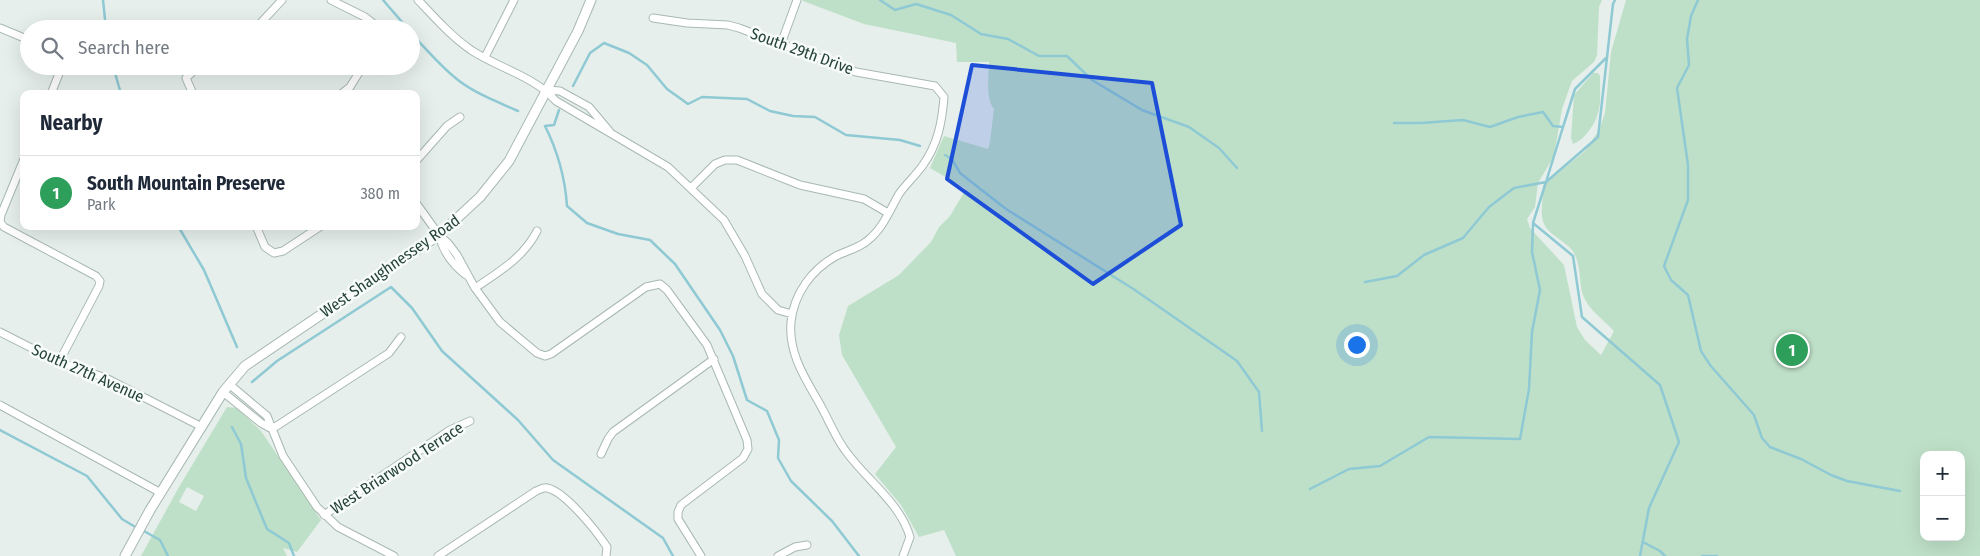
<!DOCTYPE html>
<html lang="en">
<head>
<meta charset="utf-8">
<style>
  body { margin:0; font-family:"Fira Sans Condensed",sans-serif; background:#f6f6f7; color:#1f2937 }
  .controls { position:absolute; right:15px; bottom:15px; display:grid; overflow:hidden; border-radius:10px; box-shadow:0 5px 20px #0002 }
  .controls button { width:45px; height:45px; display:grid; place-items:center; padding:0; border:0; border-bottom:1px solid #e0e1e3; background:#fff; color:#1f2937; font:25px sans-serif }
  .you { position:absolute; left:1356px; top:344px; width:18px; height:18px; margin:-12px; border:4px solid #fff; border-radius:50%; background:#1a73e8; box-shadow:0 0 0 8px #1a73e833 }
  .badge { display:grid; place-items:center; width:32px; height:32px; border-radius:50%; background:#b45309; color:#fff; font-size:16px; font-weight:700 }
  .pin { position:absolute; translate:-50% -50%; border:2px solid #fff; box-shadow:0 1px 5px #0006 }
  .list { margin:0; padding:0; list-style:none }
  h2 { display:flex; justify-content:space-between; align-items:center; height:65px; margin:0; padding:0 20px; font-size:21px }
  h2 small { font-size:16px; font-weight:400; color:#747a83 }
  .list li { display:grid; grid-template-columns:32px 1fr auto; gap:15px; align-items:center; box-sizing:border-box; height:75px; padding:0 20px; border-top:1px solid #e0e1e3 }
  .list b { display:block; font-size:19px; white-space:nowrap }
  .list p { margin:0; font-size:16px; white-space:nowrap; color:#747a83 }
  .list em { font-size:16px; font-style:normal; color:#747a83 }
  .icon { flex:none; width:28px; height:28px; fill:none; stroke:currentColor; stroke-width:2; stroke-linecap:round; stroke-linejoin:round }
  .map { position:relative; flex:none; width:1980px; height:556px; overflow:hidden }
  .search { position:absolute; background:#fff; box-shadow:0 5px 20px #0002; left:20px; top:20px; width:400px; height:55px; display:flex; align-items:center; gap:12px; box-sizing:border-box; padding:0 18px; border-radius:28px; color:#747a83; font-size:19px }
  .panel { position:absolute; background:#fff; box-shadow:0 5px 20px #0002; left:20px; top:90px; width:400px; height:140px; border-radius:10px }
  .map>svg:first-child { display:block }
  .green { fill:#bfe0c8; fill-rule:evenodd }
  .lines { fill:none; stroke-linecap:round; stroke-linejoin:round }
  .stream { stroke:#8ec9d4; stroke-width:2.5 }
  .minor-casing { stroke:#a8b8b2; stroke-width:9 }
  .tertiary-casing { stroke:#a8b8b2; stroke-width:11 }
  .minor { stroke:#fff; stroke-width:7 }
  .tertiary { stroke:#fff; stroke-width:9 }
  .marked { fill:#1d4ed8; fill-opacity:0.2; stroke:#1d4ed8; stroke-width:4; stroke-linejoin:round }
  .labels { text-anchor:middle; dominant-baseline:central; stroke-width:5; stroke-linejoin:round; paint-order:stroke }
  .street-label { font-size:16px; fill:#24423a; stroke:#f7fbf9 }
</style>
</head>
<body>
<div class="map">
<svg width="1980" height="556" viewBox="0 0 1980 556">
  <rect width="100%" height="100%" fill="#e6efeb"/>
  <path class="green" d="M803,0H1602L1599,7L1597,55L1594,62L1572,81L1562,109L1554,156L1538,183L1535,207L1527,219L1530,228L1564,265L1577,327L1585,340L1601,355L1614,331C1604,320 1586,308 1582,292C1579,279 1581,262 1572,250C1565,241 1549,235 1544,224C1539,211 1544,198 1543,185L1585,151L1599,130L1605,113L1611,52L1626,0H1980V556H956L944,530L919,537L901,505L875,474L896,447L842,355L839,335L848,306L899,275L931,242L939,227L950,216L966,189L930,168L944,136L988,149L990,142L994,109C985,98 989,75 989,62H957L956,43L864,24L803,1ZM1924,455H1961V537H1924Z
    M1593,73H1598L1600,76C1600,99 1603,113 1588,132C1583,138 1580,141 1573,144L1571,138L1574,95Z
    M227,407L237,408L261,431L321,520L297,552L283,548L287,556H141L179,487ZM187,487L204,496L196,511L179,502Z"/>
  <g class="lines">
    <path class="stream" d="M103,0L106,29
      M383,0L408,29
      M880,0L895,10L916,4L951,15L981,34L1008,39L1039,56H1067L1092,80L1142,110L1189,127L1219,148L1237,168
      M1615,0L1613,4L1598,137L1546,182L1533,223L1573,256L1582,317L1660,385L1679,442L1649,508L1640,556
      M1698,0L1691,16L1687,39L1689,65L1677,88L1688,165V200L1664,266L1671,280L1688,295L1701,351L1710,365L1754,415L1762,438L1770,447L1801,459L1831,475L1847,481L1900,491
      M411,33C426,49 441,67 458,80C476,94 498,102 518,111
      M113,66L121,94
      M573,86L590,53L604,43L629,53L647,65L667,89L688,104L702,97L747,99L770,111L793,116L815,117L846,135L900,140L920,146
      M559,110L554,125L545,126C558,152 565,176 567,206L587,223L618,234L650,240L675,264L720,330L733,356L747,400L767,411L779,440L778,458L791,481L832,521L859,556
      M1394,123H1421L1463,120L1490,127L1518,117L1543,112L1553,126L1563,127L1575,89L1606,58
      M945,155L952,159L960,173L1006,209L1135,290L1237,361L1259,392L1262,431
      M178,226L204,270L237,347
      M1365,282L1397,276L1424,255L1463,238L1489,207L1514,188L1546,182L1563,127
      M252,382L277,361L391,287L412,308L442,351L518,420L553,460L663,538L673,556
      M232,427L241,444L246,478L267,529L289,543L294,556
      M0,430L87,476L122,519L137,528
      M1310,489L1349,469L1380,466L1429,437L1520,439L1529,389L1532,332L1540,290L1532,252L1533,224
      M142,530L160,540L168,556
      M1643,542L1660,551L1665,556
      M1702,556H1717"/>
    <g class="minor-casing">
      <path id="minor" d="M331,0L365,17L378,27V29
        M418,0C435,18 451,36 471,50C498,68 534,76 556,101L668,167L724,220L745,256L762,294L778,310L792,314
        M653,18L687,23L728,25L739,28L856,72L935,86L944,97C942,122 938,144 923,165C916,175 906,184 899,194C890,210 882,230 867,241C859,248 846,251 836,256C811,270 794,294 791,322C788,356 808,382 823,410C830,423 836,438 845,450C865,479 900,502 910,537L903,556
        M0,28L29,40
        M255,29L282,0
        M781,44L797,0
        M485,57L514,0
        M547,90L560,91L589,107L610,132
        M51,94L62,66
        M193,94L186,78L199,66
        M341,94L350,87L363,66
        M24,159L1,215L0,222L4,227L96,276L100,281L99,286L59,362
        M416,161L447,126L460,117
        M691,188L715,164L725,160H737L800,185L864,199L888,213
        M416,203L439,235L448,243L457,255L475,288L500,322L537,353L545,356L551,354L646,287L660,284L667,290L707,345L747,440L748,449L743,458L681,505L678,512V519L701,556
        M256,226L265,247L274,253L283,251L321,226
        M439,235C443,252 453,265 466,275
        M475,288C499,272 524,257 537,231
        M0,332L59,362L106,378L202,427
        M229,384L267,416L283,456L317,507L338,527L394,556
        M223,392L261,423L272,429
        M0,405L161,493
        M272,429L389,353L401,337
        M601,454L608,439L613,432L714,359
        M324,515L450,430L470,421
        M438,556L536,491C539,490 544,487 547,488C565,491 597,532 607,547L606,556
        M778,556L795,547L807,545"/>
    </g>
    <g class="tertiary-casing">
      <path id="tertiary" d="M125,556L150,510L223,392L245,366L439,235L480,197L509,161L578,31L591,0"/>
    </g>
    <use href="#minor" class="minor"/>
    <use href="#tertiary" class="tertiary"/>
  </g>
  <path class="marked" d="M972,65L1152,83L1181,225L1093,284L947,179Z"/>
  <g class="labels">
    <g class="street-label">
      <text transform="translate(802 51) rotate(20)">South 29th Drive</text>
      <text transform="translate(390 266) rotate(-35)">West Shaughnessey Road</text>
      <text transform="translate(88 373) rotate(24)">South 27th Avenue</text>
      <text transform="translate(397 468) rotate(-33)">West Briarwood Terrace</text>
    </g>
  </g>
</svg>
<div class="controls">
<button>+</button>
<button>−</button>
</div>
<div class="you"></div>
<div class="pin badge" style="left:1792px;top:350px;background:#2e9e5b">1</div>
<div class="search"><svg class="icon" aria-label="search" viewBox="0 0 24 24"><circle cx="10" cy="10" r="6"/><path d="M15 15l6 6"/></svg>Search here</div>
<section class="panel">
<h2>Nearby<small></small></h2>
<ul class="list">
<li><span class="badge" style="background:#2e9e5b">1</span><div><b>South Mountain Preserve</b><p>Park</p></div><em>380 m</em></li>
</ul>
</section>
</div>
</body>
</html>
